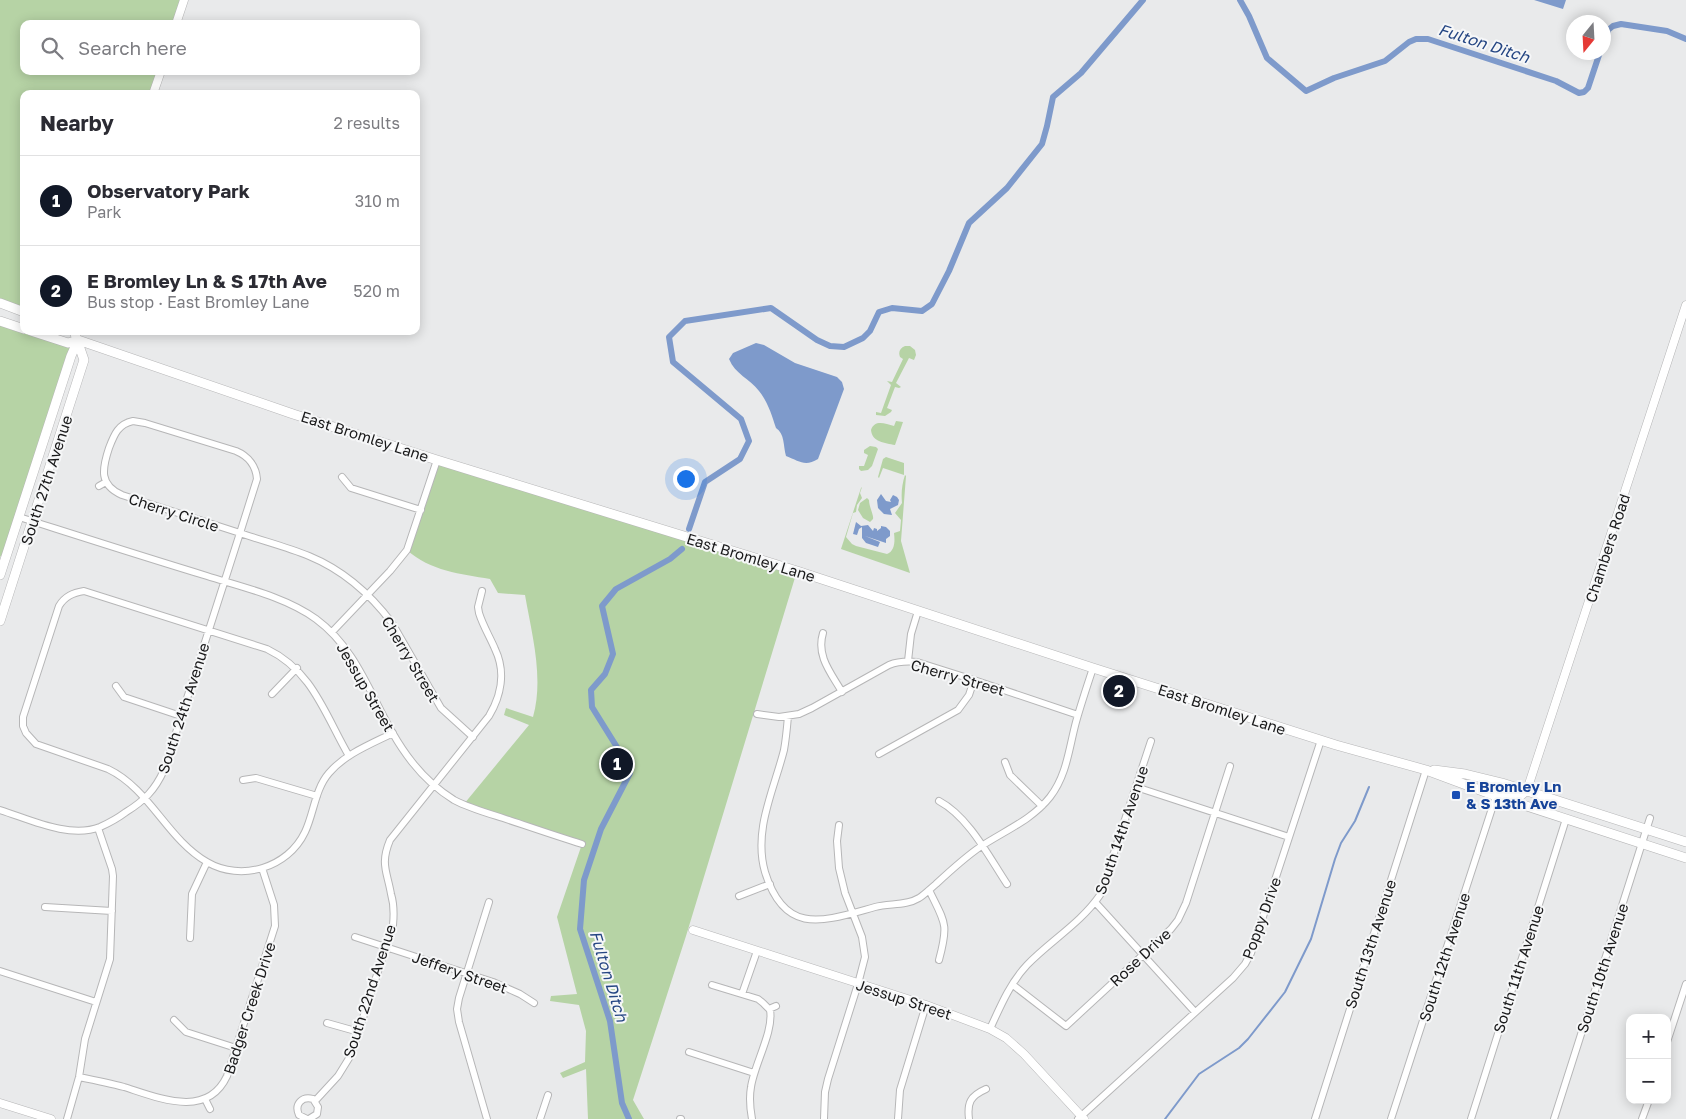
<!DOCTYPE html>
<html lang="en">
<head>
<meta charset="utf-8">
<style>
  body { margin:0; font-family:"Golos Text",sans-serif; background:#f2f2f3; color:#2b2b33 }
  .controls { position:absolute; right:15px; bottom:15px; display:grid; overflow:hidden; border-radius:10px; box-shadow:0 2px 12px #0003 }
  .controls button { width:45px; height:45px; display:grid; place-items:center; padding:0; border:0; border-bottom:1px solid #e1e1e2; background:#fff; color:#2b2b33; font:25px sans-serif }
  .compass { position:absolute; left:1566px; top:15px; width:45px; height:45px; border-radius:50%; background:#fff; box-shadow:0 2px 12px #0003; rotate:198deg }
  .you { position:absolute; left:685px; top:478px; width:18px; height:18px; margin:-12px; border:4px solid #fff; border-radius:50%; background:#1a73e8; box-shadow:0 0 0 8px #1a73e833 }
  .badge { display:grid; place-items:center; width:32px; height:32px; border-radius:50%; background:#111827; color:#fff; font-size:16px; font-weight:700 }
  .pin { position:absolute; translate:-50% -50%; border:2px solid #fff; box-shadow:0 1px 5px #0006 }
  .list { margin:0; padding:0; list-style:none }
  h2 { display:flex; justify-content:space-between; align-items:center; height:65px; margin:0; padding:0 20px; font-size:21px }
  h2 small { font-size:16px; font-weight:400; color:#7c7c81 }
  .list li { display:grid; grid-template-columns:32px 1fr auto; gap:15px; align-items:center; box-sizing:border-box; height:90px; padding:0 20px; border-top:1px solid #e1e1e2 }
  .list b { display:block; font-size:19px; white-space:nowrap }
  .list p { margin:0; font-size:16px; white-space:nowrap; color:#7c7c81 }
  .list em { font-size:16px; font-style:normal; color:#7c7c81 }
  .icon { flex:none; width:28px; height:28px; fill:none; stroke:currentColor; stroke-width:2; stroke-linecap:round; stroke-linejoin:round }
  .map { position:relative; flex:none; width:1686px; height:1119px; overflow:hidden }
  .search { position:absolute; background:#fff; box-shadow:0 2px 12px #0003; left:20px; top:20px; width:400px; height:55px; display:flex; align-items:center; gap:12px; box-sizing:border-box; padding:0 18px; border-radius:10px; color:#7c7c81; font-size:19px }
  .panel { position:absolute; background:#fff; box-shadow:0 2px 12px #0003; left:20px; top:90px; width:400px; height:245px; border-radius:10px }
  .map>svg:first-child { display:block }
  .green { fill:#b6d3a5 }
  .water { fill:#7e9acb }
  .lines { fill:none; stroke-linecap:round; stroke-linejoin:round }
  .stream { stroke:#7e9acb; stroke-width:2 }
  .canal { stroke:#7e9acb; stroke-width:6 }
  .minor-casing { stroke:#b6b6b7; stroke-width:8 }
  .tertiary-casing { stroke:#b6b6b7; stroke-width:9 }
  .secondary-casing { stroke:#b6b6b7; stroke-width:10 }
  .minor { stroke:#fff; stroke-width:6 }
  .tertiary { stroke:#fff; stroke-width:8 }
  .secondary { stroke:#fff; stroke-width:9 }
  .transit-dot { fill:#1a4fb4; stroke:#f6f7f8; stroke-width:2 }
  .labels { text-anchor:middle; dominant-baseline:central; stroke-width:4; stroke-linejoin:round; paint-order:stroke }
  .street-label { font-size:15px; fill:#19191a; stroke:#f6f7f8 }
  .transit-label { font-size:15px; font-weight:bold; fill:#164399; stroke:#f6f7f8; text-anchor:start }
  .water-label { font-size:16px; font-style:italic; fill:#254683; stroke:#f6f7f8 }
</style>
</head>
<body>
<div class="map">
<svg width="1686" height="1119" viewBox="0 0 1686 1119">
  <rect width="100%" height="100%" fill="#e9eaeb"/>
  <path class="green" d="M0,0H183L176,24H24V71H161L154,94H24V312L0,303Z
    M0,321L68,343L78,340L73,331H81L10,545L0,557Z
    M905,346H910L915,350L916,355L914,360L909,358L896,383L901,387L899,388L895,387L887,408L892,410L891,412L885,416L876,415V412L881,413L891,385L887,381L892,382L903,359L900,357C898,352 900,348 905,346Z
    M896,421L903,422L895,445C885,443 872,442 871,430C875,419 885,424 894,426Z
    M870,446L876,447L878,449L872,466L868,470L861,471L859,469V466H864L868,455L864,453V450Z
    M886,457L904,463V475L883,468L879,478L878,477L883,459Z
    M437,460L797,571L686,936L633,1100L644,1119H588L586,1069L563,1078L560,1073L585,1062L586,1031L579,1005L550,1001L551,996L577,994L557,917L582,844L464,804L529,725L504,715L506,708L533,717C544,678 532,635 525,595L498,593L490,579C461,574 430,571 407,550Z
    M905,475L906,476L901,541L910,573L841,549L861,488L862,487L860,493L862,498L857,505L856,512L853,513L846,537L852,544L856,546L887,554C895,551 895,541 894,533L900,531L901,520L895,513L902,503C901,493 902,484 905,475Z
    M867,498L869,500C869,507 874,515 873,519L870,522L863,518L858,510L860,503Z"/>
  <path class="water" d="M1534,0H1566L1563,9Z
    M756,343L764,345L795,363L837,377L842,382L844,389L818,459C805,467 799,461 786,456C783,446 785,434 776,428C772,416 768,402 759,391C750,379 735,374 729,359L733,353Z
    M881,494L886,501L891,502L890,500L893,495L897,497L899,500L898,505L890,509L892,515L884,514L878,508L877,500Z
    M856,522L861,526L868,525L873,531L874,528L877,529V531L881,528V526L886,527L890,531V536L886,539V543L865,536L880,542L878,547L866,543L862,538V527L859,529L857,535L853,534Z"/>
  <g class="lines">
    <path class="stream" d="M1165,1119L1199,1074L1239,1048L1248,1039L1285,992L1311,939L1335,859L1341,843L1355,821L1369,787"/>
    <path class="canal" d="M1240,0L1249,16L1267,58L1306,91L1334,78L1385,61L1409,42L1416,39H1428L1556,81L1579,93L1584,92L1588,88L1600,52
      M1604,43L1608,30L1613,26L1621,24L1667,31L1686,39
      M689,529L705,482L740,459L749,441L741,419L673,362L669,337L685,321L771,308L817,340L830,346L844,347L863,338L870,331L879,312L892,308L922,311L932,304L949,271L969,223L1007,188L1042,144L1047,126L1053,97L1081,73L1143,0
      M629,1119L622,1103L610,1021L580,929L584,880L601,829L630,773L620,752L592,707L591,690L605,674L613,654L602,606L616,589L670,559L682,549"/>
    <g class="minor-casing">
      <path id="minor" d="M133,421L145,423L236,451C248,456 256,466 257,479L240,533L122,495C99,485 102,469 109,448C114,435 118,424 133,421Z
        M342,477L351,488L421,510
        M99,486L106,482
        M19,517C82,537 144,557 207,576C242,587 286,597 316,619C365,655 375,716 412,762C423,776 438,790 454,800C469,808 487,813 503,818C530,827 556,836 582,844
        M332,632L390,571L407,550L437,460
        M823,633C816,656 831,673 842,692
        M908,661L911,634L918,611
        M116,686L124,697L181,716
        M272,694L297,668
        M757,714L779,717L799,714L812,708L889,665C899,661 907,661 917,662L974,680L1078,715
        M788,716C787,728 786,739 784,750C774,790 753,830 765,872C785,937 824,921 875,907C889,903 906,906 919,898C925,894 931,888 936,884C950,871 964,858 980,847C1004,831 1032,820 1050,797C1067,775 1069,748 1076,722C1081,704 1087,686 1093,668
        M879,754L958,710L969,695L974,680
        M349,756C325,715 313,671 267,649L84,591C73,593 65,596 59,606L23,717V726L26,733L36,744L108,769C150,789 167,839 207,862C241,882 288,868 305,832C314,813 315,789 329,773C345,754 371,744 393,733
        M1005,762L1010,775L1042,806
        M243,780L256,778L317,796
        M1136,787L1289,837
        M939,801C969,817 989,857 1007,884
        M0,810C29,819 69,839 100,827C109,823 118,818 126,812C144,801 155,790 164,770L240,533C263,541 287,547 309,556C343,570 371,595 392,623L441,708L473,737
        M929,890C945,923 949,923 939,960
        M739,896L770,884
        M1095,902L1195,1012
        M45,907L112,911
        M355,937L493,982L520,994L534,1003
        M190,938L192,894L207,862
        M0,971L96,1002
        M712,985L758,999L763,1003L770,1010C774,1031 754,1065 751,1087C749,1098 750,1108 752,1119
        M1013,985L1066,1026L1171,929L1178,920L1186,903L1230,766
        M742,994L757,951
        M769,1009L776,1006
        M174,1020L186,1032L236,1048
        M327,1023L359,1032
        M990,1029C1000,1007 1010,983 1027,965C1050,941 1081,923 1100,895L1151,741
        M1667,1042L1686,984
        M689,1052L754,1073
        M79,1077C94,1080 109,1083 124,1087C159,1098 207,1119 227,1076L275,926L274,905L262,868
        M206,1101L210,1109
        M315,1101L338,1076L351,1055L393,925C394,915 394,904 391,894C387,871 380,864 390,840L489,716C501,696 506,672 495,649C490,637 483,626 479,613L478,607L482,591
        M67,1119L79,1077L85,1039L110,959L113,876L112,869L98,828
        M307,1119L299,1115C294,1104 302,1096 313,1099L318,1107L317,1114L309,1119
        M487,1119L459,1022L457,1009L459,998L489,902
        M540,1119L548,1095
        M680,1119H681
        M824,1119L825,1092L828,1079L858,984L865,957L862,937L845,893L839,868L837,841L839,825
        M898,1119L900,1090L926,1005
        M969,1119C967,1103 970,1096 986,1089
        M1078,1119L1233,978L1245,964L1251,953L1321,740
        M1315,1119L1426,770
        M1391,1119L1496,796
        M1471,1119L1566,819
        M1554,1119L1650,818
        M1642,1119L1649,1100"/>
    </g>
    <g class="tertiary-casing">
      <path id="tertiary" d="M176,24L184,0
        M153,94L161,71
        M1527,790L1686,305
        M693,930L926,1005L990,1029L1006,1038L1024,1054L1084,1119
        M0,1103L51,1119"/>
    </g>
    <g class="secondary-casing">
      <path id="secondary" d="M0,303L24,312
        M0,321L24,329
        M31,331L68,343L78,340L293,414L437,460L797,571L1093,668L1336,745L1426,770L1496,796L1686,858
        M0,575L71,356L78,340
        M0,621L84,360L74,331
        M1434,770L1465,774L1502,783L1686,842
        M1495,790L1520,796L1527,790"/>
    </g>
    <use href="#minor" class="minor"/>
    <use href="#tertiary" class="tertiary"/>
    <use href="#secondary" class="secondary"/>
  </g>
  <rect class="transit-dot" x="1451" y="790" width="10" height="10" rx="2.5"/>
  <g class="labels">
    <g class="street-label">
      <text transform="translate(365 436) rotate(18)">East Bromley Lane</text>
      <text transform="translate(46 480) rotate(-72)">South 27th Avenue</text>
      <text transform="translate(174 512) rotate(18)">Cherry Circle</text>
      <text transform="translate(1607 548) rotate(-72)">Chambers Road</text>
      <text transform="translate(751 557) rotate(17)">East Bromley Lane</text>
      <text transform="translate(411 659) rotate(59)">Cherry Street</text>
      <text transform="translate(958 677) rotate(16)">Cherry Street</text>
      <text transform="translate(366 687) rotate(60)">Jessup Street</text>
      <text transform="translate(183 708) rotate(-72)">South 24th Avenue</text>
      <text transform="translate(1222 709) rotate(18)">East Bromley Lane</text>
      <text transform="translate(1121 830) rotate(-71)">South 14th Avenue</text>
      <text transform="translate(1261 918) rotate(-70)">Poppy Drive</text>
      <text transform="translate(1370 944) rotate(-72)">South 13th Avenue</text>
      <text transform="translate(1140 957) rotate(-43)">Rose Drive</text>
      <text transform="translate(1444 957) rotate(-72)">South 12th Avenue</text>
      <text transform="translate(1602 968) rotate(-72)">South 10th Avenue</text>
      <text transform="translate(1518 969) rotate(-72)">South 11th Avenue</text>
      <text transform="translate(460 972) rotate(19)">Jeffery Street</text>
      <text transform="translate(369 991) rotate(-72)">South 22nd Avenue</text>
      <text transform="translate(904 999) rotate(18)">Jessup Street</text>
      <text transform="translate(249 1008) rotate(-72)">Badger Creek Drive</text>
    </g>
    <g class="transit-label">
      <text x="1466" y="786">E Bromley Ln<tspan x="1466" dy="17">&amp; S 13th Ave</tspan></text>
    </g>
    <g class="water-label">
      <text transform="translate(1484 43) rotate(18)">Fulton Ditch</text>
      <text transform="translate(609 976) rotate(73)">Fulton Ditch</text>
    </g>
  </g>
</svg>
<div class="controls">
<button>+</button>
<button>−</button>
</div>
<svg class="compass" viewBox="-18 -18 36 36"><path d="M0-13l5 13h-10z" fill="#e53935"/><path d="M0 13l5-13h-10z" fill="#7c7c81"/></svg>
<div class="you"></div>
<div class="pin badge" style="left:617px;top:764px">1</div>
<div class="pin badge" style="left:1119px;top:691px">2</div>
<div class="search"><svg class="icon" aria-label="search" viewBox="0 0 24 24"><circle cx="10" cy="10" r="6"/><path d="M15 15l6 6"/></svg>Search here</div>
<section class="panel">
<h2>Nearby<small>2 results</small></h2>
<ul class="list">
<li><span class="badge">1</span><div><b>Observatory Park</b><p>Park</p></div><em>310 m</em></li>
<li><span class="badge">2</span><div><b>E Bromley Ln &amp; S 17th Ave</b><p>Bus stop · East Bromley Lane</p></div><em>520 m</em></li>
</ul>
</section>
</div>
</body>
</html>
